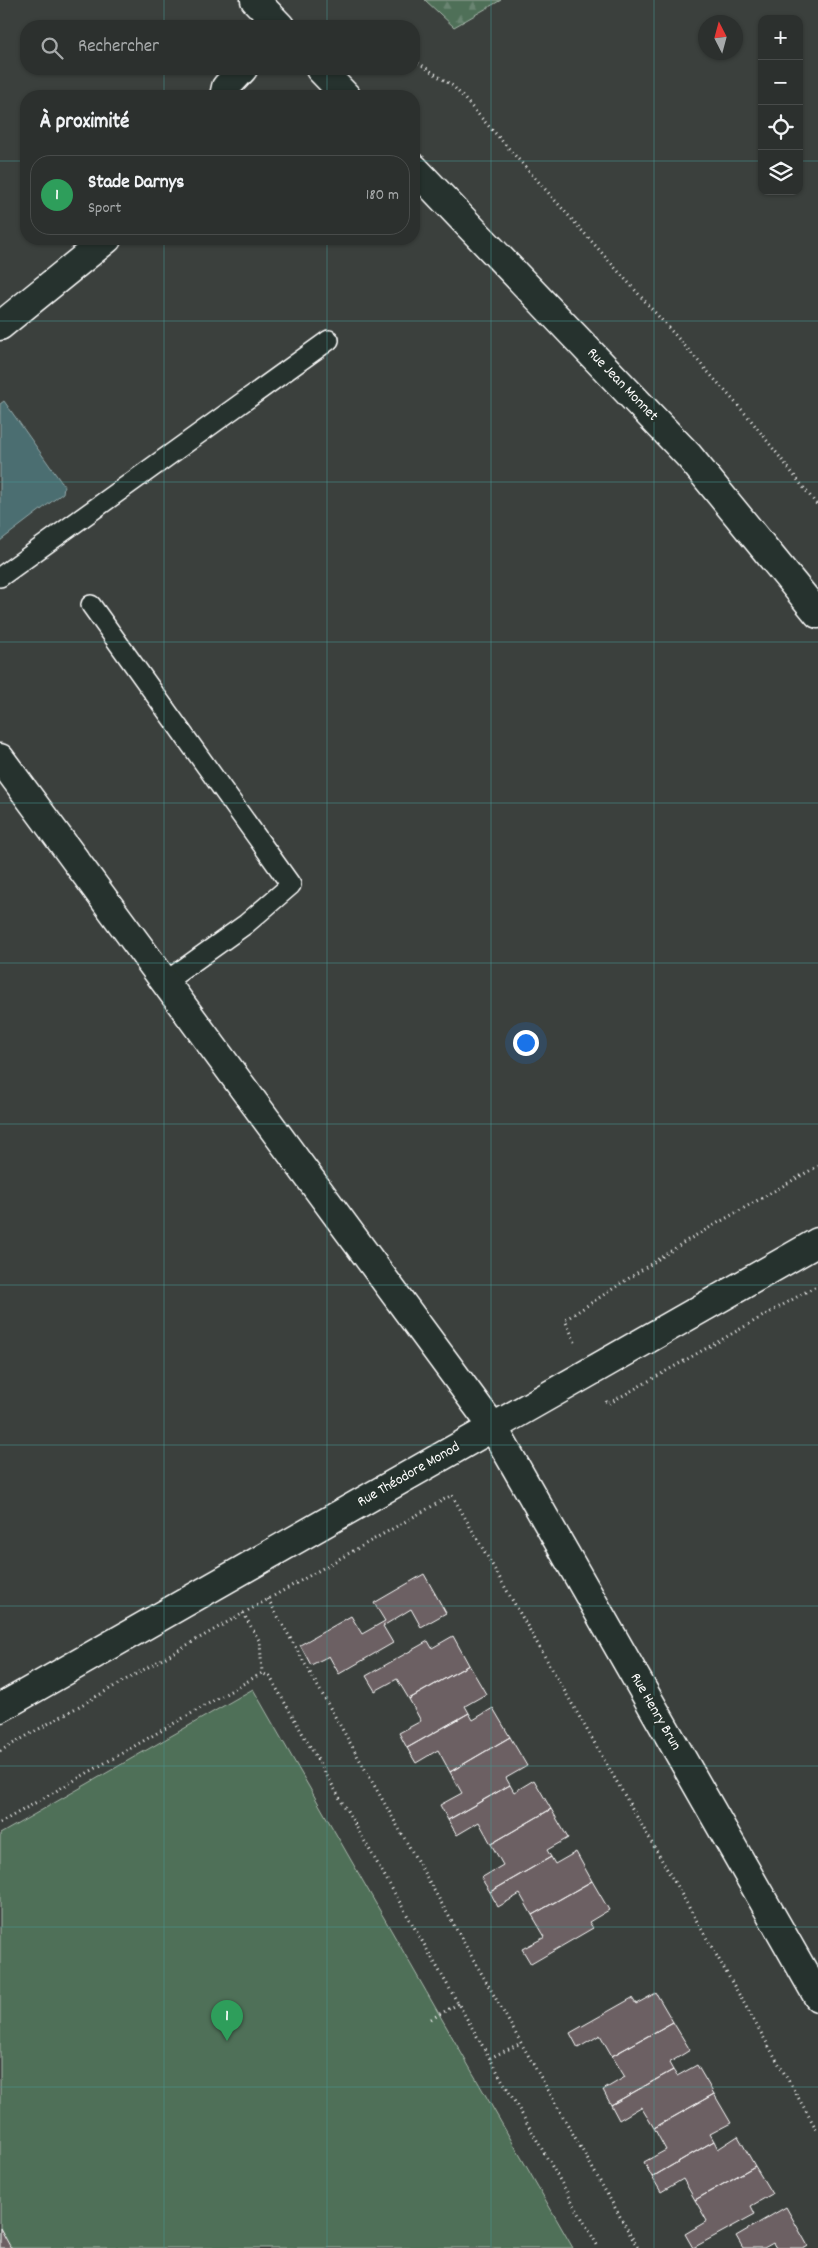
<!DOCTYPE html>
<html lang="fr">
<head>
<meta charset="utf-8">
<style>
  body { margin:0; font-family:Dekko,sans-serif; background:#343836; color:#f1f3f6 }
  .controls { position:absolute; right:15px; top:15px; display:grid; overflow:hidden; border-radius:10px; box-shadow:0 1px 4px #0004 }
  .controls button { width:45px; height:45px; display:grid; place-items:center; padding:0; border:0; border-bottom:1px solid #484b4a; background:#2c302e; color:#f1f3f6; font:25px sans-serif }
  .compass { position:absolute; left:698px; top:15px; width:45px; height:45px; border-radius:50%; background:#2c302e; box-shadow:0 1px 4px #0004; rotate:354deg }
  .you { position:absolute; left:525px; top:1042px; width:18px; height:18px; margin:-12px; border:4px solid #fff; border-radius:50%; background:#1a73e8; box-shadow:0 0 0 8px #1a73e833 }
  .badge { display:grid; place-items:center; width:32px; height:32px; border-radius:50%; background:#ffd166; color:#fff; font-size:16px; font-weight:700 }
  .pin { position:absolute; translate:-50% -41px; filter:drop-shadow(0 1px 2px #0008) }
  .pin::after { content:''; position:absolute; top:26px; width:18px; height:15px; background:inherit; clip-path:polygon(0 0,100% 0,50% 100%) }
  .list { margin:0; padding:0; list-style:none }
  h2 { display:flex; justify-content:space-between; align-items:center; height:65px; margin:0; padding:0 20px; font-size:21px }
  h2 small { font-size:16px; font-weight:400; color:#a6a9aa }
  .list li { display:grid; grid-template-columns:32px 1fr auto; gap:15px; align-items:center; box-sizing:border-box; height:80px; margin:0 10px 10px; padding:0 10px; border:1px solid #484b4a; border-radius:20px }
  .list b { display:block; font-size:19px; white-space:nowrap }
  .list p { margin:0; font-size:16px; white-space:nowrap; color:#a6a9aa }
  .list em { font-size:16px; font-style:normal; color:#a6a9aa }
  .icon { flex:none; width:28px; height:28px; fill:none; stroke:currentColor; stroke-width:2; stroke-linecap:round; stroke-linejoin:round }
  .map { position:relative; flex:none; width:818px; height:2248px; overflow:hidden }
  .search { position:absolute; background:#2c302e; box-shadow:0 1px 4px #0004; left:20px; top:20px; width:400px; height:55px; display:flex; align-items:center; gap:12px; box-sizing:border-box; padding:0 18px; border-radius:20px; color:#a6a9aa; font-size:19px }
  .panel { position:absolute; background:#2c302e; box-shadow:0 1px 4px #0004; left:20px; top:90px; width:400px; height:155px; border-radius:20px }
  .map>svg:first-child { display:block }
  .forest { fill:url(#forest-firs); stroke:#a8b8ac }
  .green { fill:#507059; stroke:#a8b8ac }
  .water { fill:#4b6e71; stroke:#93a8aa }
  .building { fill:#6c6063; stroke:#fff }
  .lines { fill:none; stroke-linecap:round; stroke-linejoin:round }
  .service-casing { stroke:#fff; stroke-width:22 }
  .minor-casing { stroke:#fff; stroke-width:31 }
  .path { stroke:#fff; stroke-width:3; stroke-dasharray:1 4; stroke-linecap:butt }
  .service { stroke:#26332d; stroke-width:19 }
  .minor { stroke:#26332d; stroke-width:28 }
  .grid { fill:none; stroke:#4b9892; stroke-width:1; stroke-opacity:0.55 }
  .labels { text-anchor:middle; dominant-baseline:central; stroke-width:4.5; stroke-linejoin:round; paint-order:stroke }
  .street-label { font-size:15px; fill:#fff; stroke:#26332d }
</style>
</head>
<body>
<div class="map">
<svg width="818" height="2248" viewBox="0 0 818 2248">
  <defs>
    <pattern id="forest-firs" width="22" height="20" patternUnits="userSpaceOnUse" patternTransform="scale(1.25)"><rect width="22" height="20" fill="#507059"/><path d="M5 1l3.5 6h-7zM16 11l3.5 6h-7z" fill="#6a8572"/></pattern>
  </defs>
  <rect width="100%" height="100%" fill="#3b403d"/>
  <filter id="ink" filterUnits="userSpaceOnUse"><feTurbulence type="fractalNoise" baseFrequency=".02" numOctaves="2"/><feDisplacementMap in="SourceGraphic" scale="10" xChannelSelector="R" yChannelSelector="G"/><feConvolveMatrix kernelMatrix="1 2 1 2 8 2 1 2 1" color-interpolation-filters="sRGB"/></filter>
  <g filter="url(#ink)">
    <path class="forest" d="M425,0H501L454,27Z"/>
    <path class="green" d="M253,1689L573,2248H0V1834Z"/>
    <path class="water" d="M4,401L64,486L63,493L0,541V404Z"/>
    <path class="building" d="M424,1574L446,1613L421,1627L411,1609L383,1626L393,1643L339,1674L329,1656L311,1665L300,1645L351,1616L362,1634L385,1621L374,1603Z
      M453,1636L469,1665L409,1699L397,1679L375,1691L366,1676L428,1641L432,1648Z
      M469,1665L486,1694L465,1706L469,1713L407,1748L399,1733L421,1721L409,1699Z
      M493,1708L510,1737L450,1772L438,1750L416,1763L407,1748L469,1713L473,1720Z
      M510,1737L527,1766L506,1778L510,1785L448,1820L440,1805L462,1793L450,1772Z
      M534,1780L551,1809L491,1844L479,1822L457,1835L448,1820L510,1785L514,1792Z
      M551,1809L568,1838L547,1850L551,1857L490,1892L481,1878L503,1865L491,1844Z
      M576,1852L592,1881L532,1915L520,1894L498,1907L490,1892L551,1857L555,1864Z
      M592,1881L609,1910L589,1922L593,1928L531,1964L522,1949L545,1937L532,1915Z
      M656,1993L673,2022L612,2056L600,2035L578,2048L570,2033L632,1998L636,2004Z
      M673,2022L690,2050L669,2063L673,2070L611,2105L603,2090L625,2077L612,2056Z
      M697,2065L714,2094L654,2128L641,2107L619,2120L611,2105L673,2070L677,2076Z
      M714,2094L731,2123L710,2134L714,2141L652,2177L644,2162L666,2150L654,2128Z
      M738,2136L755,2166L695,2200L683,2179L661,2192L652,2177L714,2141L718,2149Z
      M755,2166L772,2194L751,2206L755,2214L693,2248L685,2234L707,2221L695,2200Z
      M786,2207L808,2246L805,2248H776L773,2243L764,2248H743L736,2236Z
      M0,2228L11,2248H0Z"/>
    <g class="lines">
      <g class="service-casing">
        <path id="service" d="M0,577L329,340
          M91,605L291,885L246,924L165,982"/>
      </g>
      <g class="minor-casing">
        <path id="minor" d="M255,0L280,26
          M320,69L346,96
          M224,96L226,87L243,69
          M414,168L689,456L818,614
          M0,326L107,239
          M0,758L493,1427L818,1997
          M0,1708L818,1242"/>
      </g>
      <path class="path" d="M414,60L453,86L750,419L818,506
        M575,1342L565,1320L686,1241L818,1166
        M606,1401L608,1404L818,1285
        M268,1599L638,2248
        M243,1613L260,1642L262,1673
        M0,1751L452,1495L818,2132
        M0,1823L262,1673L270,1677L599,2248
        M431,2019L458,2004
        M490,2058L521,2043"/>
      <use href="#service" class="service"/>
      <use href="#minor" class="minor"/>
    </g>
  </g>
  <path class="grid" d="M164,0V26M327,0V26M491,0V2248M654,0V2248M164,69V96M327,69V96M0,161H26M414,161H762M799,161H818M164,239V2248M327,239V2248M0,321H818M0,482H818M0,642H818M0,803H818M0,963H818M0,1124H818M0,1285H818M0,1445H818M0,1606H818M0,1766H818M0,1927H818M0,2087H818"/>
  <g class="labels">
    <g class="street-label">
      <text transform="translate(622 385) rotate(46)">Rue Jean Monnet</text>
      <text transform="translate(409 1475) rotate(-30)">Rue Théodore Monod</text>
      <text transform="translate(655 1712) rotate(60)">Rue Henry Brun</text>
    </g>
  </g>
</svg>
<div class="controls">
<button>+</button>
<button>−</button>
<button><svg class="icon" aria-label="locate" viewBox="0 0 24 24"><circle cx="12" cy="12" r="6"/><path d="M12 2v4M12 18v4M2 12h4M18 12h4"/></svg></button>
<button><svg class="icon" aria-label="layers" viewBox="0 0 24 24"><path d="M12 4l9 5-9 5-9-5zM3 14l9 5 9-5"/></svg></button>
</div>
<svg class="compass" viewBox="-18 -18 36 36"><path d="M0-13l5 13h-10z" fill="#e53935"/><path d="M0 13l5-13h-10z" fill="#a6a9aa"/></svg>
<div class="you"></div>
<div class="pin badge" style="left:227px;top:2041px;background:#2e9e5b">1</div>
<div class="search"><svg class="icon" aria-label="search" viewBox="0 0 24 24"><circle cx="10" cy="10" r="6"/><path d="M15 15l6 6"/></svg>Rechercher</div>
<section class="panel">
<h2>À proximité<small></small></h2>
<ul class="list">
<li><span class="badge" style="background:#2e9e5b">1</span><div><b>Stade Darnys</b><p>Sport</p></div><em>180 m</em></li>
</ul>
</section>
</div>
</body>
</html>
